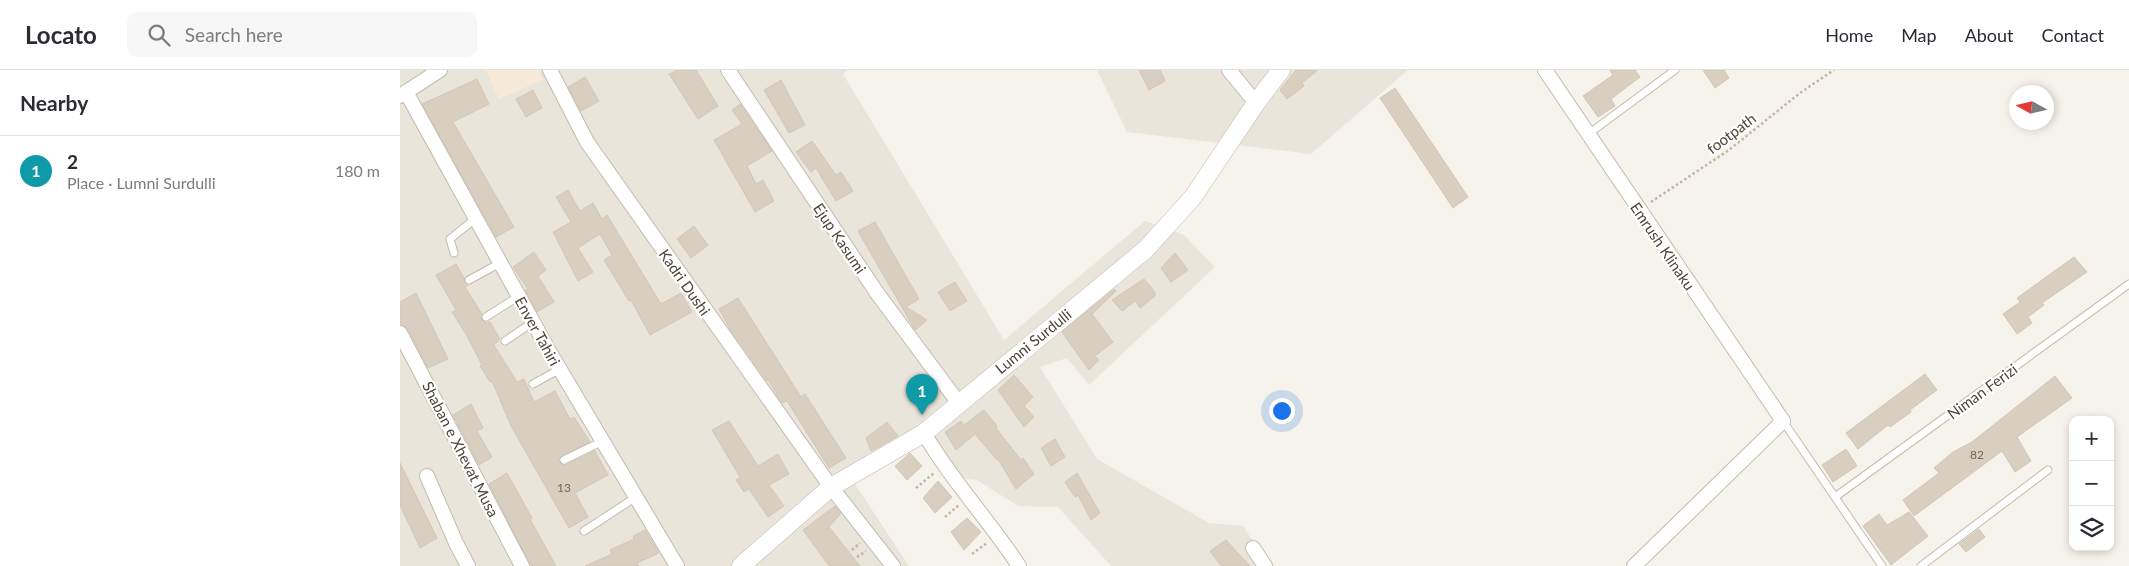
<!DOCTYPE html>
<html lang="en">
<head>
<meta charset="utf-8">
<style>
  body { margin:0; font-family:Lato,sans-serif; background:#f7f7f7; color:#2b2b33 }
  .controls { position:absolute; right:15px; bottom:15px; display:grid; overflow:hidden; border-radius:10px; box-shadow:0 2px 8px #0003 }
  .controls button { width:45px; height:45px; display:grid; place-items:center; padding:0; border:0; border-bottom:1px solid #e1e1e2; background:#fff; color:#2b2b33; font:25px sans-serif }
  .compass { position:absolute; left:1609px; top:15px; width:45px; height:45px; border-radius:50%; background:#fff; box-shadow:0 2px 8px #0003; rotate:278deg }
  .you { position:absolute; left:881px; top:340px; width:18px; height:18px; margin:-12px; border:4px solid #fff; border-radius:50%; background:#1a73e8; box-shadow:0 0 0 8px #1a73e833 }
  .badge { display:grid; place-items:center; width:32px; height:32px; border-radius:50%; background:#fc3f1d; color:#fff; font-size:16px; font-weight:700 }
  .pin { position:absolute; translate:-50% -41px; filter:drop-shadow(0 1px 2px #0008) }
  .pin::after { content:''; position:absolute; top:26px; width:18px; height:15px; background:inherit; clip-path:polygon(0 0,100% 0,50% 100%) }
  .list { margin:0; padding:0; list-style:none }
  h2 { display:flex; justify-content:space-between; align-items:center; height:65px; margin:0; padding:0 20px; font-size:21px }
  h2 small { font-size:16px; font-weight:400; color:#7c7c81 }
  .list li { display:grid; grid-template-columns:32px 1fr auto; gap:15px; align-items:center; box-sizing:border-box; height:70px; padding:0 20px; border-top:1px solid #e1e1e2 }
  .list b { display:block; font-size:19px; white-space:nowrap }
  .list p { margin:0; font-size:16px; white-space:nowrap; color:#7c7c81 }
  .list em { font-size:16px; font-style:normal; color:#7c7c81 }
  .icon { flex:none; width:28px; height:28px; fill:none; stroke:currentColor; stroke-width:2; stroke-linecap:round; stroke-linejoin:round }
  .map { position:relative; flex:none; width:1729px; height:496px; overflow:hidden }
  header { display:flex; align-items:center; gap:30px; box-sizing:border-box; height:70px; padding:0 25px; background:#fff; border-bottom:1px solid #e1e1e2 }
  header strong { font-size:24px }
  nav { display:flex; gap:28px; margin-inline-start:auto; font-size:18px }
  .search { width:350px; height:45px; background:#f7f7f7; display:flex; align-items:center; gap:12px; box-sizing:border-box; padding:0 18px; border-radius:10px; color:#7c7c81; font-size:19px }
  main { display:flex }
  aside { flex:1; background:#fff }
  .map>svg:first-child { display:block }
  .residential { fill:#eae5da }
  .commercial { fill:#f7ead8 }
  .building { fill:#d8cfc1; stroke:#d3c7b4 }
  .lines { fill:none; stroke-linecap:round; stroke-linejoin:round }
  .service-casing { stroke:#c2bbae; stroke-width:9 }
  .minor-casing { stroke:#c2bbae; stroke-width:16 }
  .tertiary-casing { stroke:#c2bbae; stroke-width:19 }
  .path { stroke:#c4b79f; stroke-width:2.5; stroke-dasharray:2.5 2.5; stroke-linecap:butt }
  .service { stroke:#fff; stroke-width:7 }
  .minor { stroke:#fff; stroke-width:14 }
  .tertiary { stroke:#fff; stroke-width:18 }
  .labels { text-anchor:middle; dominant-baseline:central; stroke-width:4.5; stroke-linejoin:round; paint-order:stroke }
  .number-label { font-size:12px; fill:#6e675b }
  .street-label { font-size:15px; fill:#4b4439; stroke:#fff }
</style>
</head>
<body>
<header>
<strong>Locato</strong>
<div class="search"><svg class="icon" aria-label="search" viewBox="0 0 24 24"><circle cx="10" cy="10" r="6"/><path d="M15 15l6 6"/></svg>Search here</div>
<nav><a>Home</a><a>Map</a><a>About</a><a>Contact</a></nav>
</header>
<main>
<aside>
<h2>Nearby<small></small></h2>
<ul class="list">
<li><span class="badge" style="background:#0f9aa8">1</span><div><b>2</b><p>Place · Lumni Surdulli</p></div><em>180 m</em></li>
</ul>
</aside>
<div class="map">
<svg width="1729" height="496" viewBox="0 0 1729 496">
  <rect width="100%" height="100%" fill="#f6f3ec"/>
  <path class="residential" d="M0,0H448L443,4L604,270L745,151L784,165L815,197L689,315L667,288L640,297L697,389L809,453L843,456L869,496H711L658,437L618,436L577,410L556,408L529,367L453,411L509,496H0Z
    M697,0H1008L911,84L727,62Z"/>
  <path class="commercial" d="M86,0H138L143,10L99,29Z"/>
  <path class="building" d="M278,0H296L318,36L298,49L269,4Z
    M739,0H760L765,11L749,20Z
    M896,0H918L902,13L904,16L887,29L880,20Z
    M1210,0H1235L1240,7L1211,29L1215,36L1198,47L1183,26L1213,5Z
    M1303,0H1324L1329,8L1315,18Z
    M185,7L199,31L181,41L168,17Z
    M77,9L89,34L53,52L114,157L96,167L22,34Z
    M381,10L405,55L389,63L364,20Z
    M995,18L1068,127L1053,138L980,28Z
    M133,20L142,38L126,47L116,29Z
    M340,34L372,81L347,96L356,114L363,110L374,131L355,142L314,70L342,54L332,40Z
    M412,71L436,105L441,102L453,121L436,131L416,98L411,102L396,82Z
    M168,120L180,141L193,133L202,149L207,145L261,234L281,223L292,242L250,265L231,230L229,231L204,190L212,185L200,164L178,178L193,202L178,211L153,162L171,152L156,127Z
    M475,152L519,229L506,237L527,250L515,260L458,161Z
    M294,156L308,175L291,188L277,169Z
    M134,182L146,200L138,206L154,232L137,242L125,220L128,219L113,197Z
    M775,183L788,200L771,212L761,198Z
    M1674,187L1687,202L1642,233L1644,235L1628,247L1632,253L1617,264L1603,244L1620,232L1617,228Z
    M56,194L68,215L65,217L82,244L81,249L87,253L90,252L100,269L94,275L117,312L124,309L134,332L155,321L170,349L174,347L188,369L190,372L161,386L160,393L166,395L195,381L208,405L175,423L188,447L169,458L111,356L92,311L90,312L80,296L82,295L67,266L52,242L56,240L36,205Z
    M744,209L755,222V226L740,238L735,231L722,241L712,230Z
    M555,212L567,231L550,241L538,222Z
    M714,219L716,221L692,244L713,272L695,286L699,290L689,300L662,262Z
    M16,223L48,289L28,298L8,259L0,254V232Z
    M338,228L401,327L405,324L446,388L429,398L387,331L382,333L368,310L367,311L330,259L319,239Z
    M1525,304L1537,320L1510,340L1511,342L1490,357L1488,355L1458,379L1446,363Z
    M614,305L633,327L624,336L634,347L624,357L598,320Z
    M1655,306L1672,328L1617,367L1631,391L1615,402L1602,381L1514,446L1503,430L1539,403L1534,398L1553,382L1572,372Z
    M71,334L83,358L77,361L92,387L79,395L53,345Z
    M584,340L597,356L596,358L621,390L623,388L634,404L616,419L598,389L597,390L575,364L556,380L545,362L561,351L564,355Z
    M329,351L358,396L378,384L389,404L369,415L384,436L368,447L349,419L344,422L336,410L340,407L312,360Z
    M487,352L498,366L471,381L466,368Z
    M655,369L665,387L651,396L641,378Z
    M1446,379L1457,396L1433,412L1422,395Z
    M510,383L522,396L507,410L495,396Z
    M0,393L37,468L20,478L0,435Z
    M107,403L132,448L130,449L156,496H131L89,414Z
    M677,403L700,443L691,450L678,425L675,427L665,412Z
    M538,411L552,427L535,443L523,428Z
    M435,436L441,443L429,457L460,496H429L403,460Z
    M1509,442L1528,466L1491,495L1463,456L1479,444L1487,455Z
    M567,448L581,462L564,480L551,462Z
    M1579,459L1585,467L1566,482L1559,474Z
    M245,460L259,483L237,493L239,496H185L212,484L210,480L234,469L233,466Z
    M826,470L836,481L850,496H821L810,481Z"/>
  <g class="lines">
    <g class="service-casing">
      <path id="service" d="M1187,65L1275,0
        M54,183L50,169L76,148
        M69,210L100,193
        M86,247L119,226
        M105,271L133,252
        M133,314L160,299
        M1383,351L1482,496
        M164,390L203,371
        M1435,427L1729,214
        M184,461L236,427
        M1521,496L1648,400"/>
    </g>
    <g class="minor-casing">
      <path id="minor" d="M150,0L187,72L431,417L493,496
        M328,0L477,223L558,332
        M829,0L856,33
        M1145,0L1383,351L1234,496
        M6,22L149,281L277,496
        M0,26L40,0
        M0,263L122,496
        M524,363C551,410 589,450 619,496
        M27,406L56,473L68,496
        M853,478L865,496"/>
    </g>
    <g class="tertiary-casing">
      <path id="tertiary" d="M341,496L431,417L524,363L746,179L793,127L856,33L881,0"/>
    </g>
    <path class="path" d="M1251,132L1329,80L1400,23L1434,0
      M516,418L534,403
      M545,447L559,435
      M452,480L460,473
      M572,484L587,473
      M457,487L466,481"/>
    <use href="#service" class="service"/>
    <use href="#minor" class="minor"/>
    <use href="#tertiary" class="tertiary"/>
  </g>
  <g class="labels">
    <g class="number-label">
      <text x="1577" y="384">82</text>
      <text x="164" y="417">13</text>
    </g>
    <g class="street-label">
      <text transform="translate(1331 63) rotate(-37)">footpath</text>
      <text transform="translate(440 168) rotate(56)">Ejup Kasumi</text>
      <text transform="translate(1263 176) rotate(56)">Emrush Klinaku</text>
      <text transform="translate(285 212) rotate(55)">Kadri Dushi</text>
      <text transform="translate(138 261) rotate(61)">Enver Tahiri</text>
      <text transform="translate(633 271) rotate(-39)">Lumni Surdulli</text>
      <text transform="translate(1582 321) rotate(-36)">Niman Ferizi</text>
      <text transform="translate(61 379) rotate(63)">Shaban e Xhevat Musa</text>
    </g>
  </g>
</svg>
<div class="controls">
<button>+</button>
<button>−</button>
<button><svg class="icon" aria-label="layers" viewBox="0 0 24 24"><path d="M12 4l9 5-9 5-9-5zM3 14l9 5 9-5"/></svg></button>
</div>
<svg class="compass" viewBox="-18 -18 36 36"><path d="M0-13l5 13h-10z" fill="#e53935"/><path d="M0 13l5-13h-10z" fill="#7c7c81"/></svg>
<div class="you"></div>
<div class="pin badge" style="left:522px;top:345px;background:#0f9aa8">1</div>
</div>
</main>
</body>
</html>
